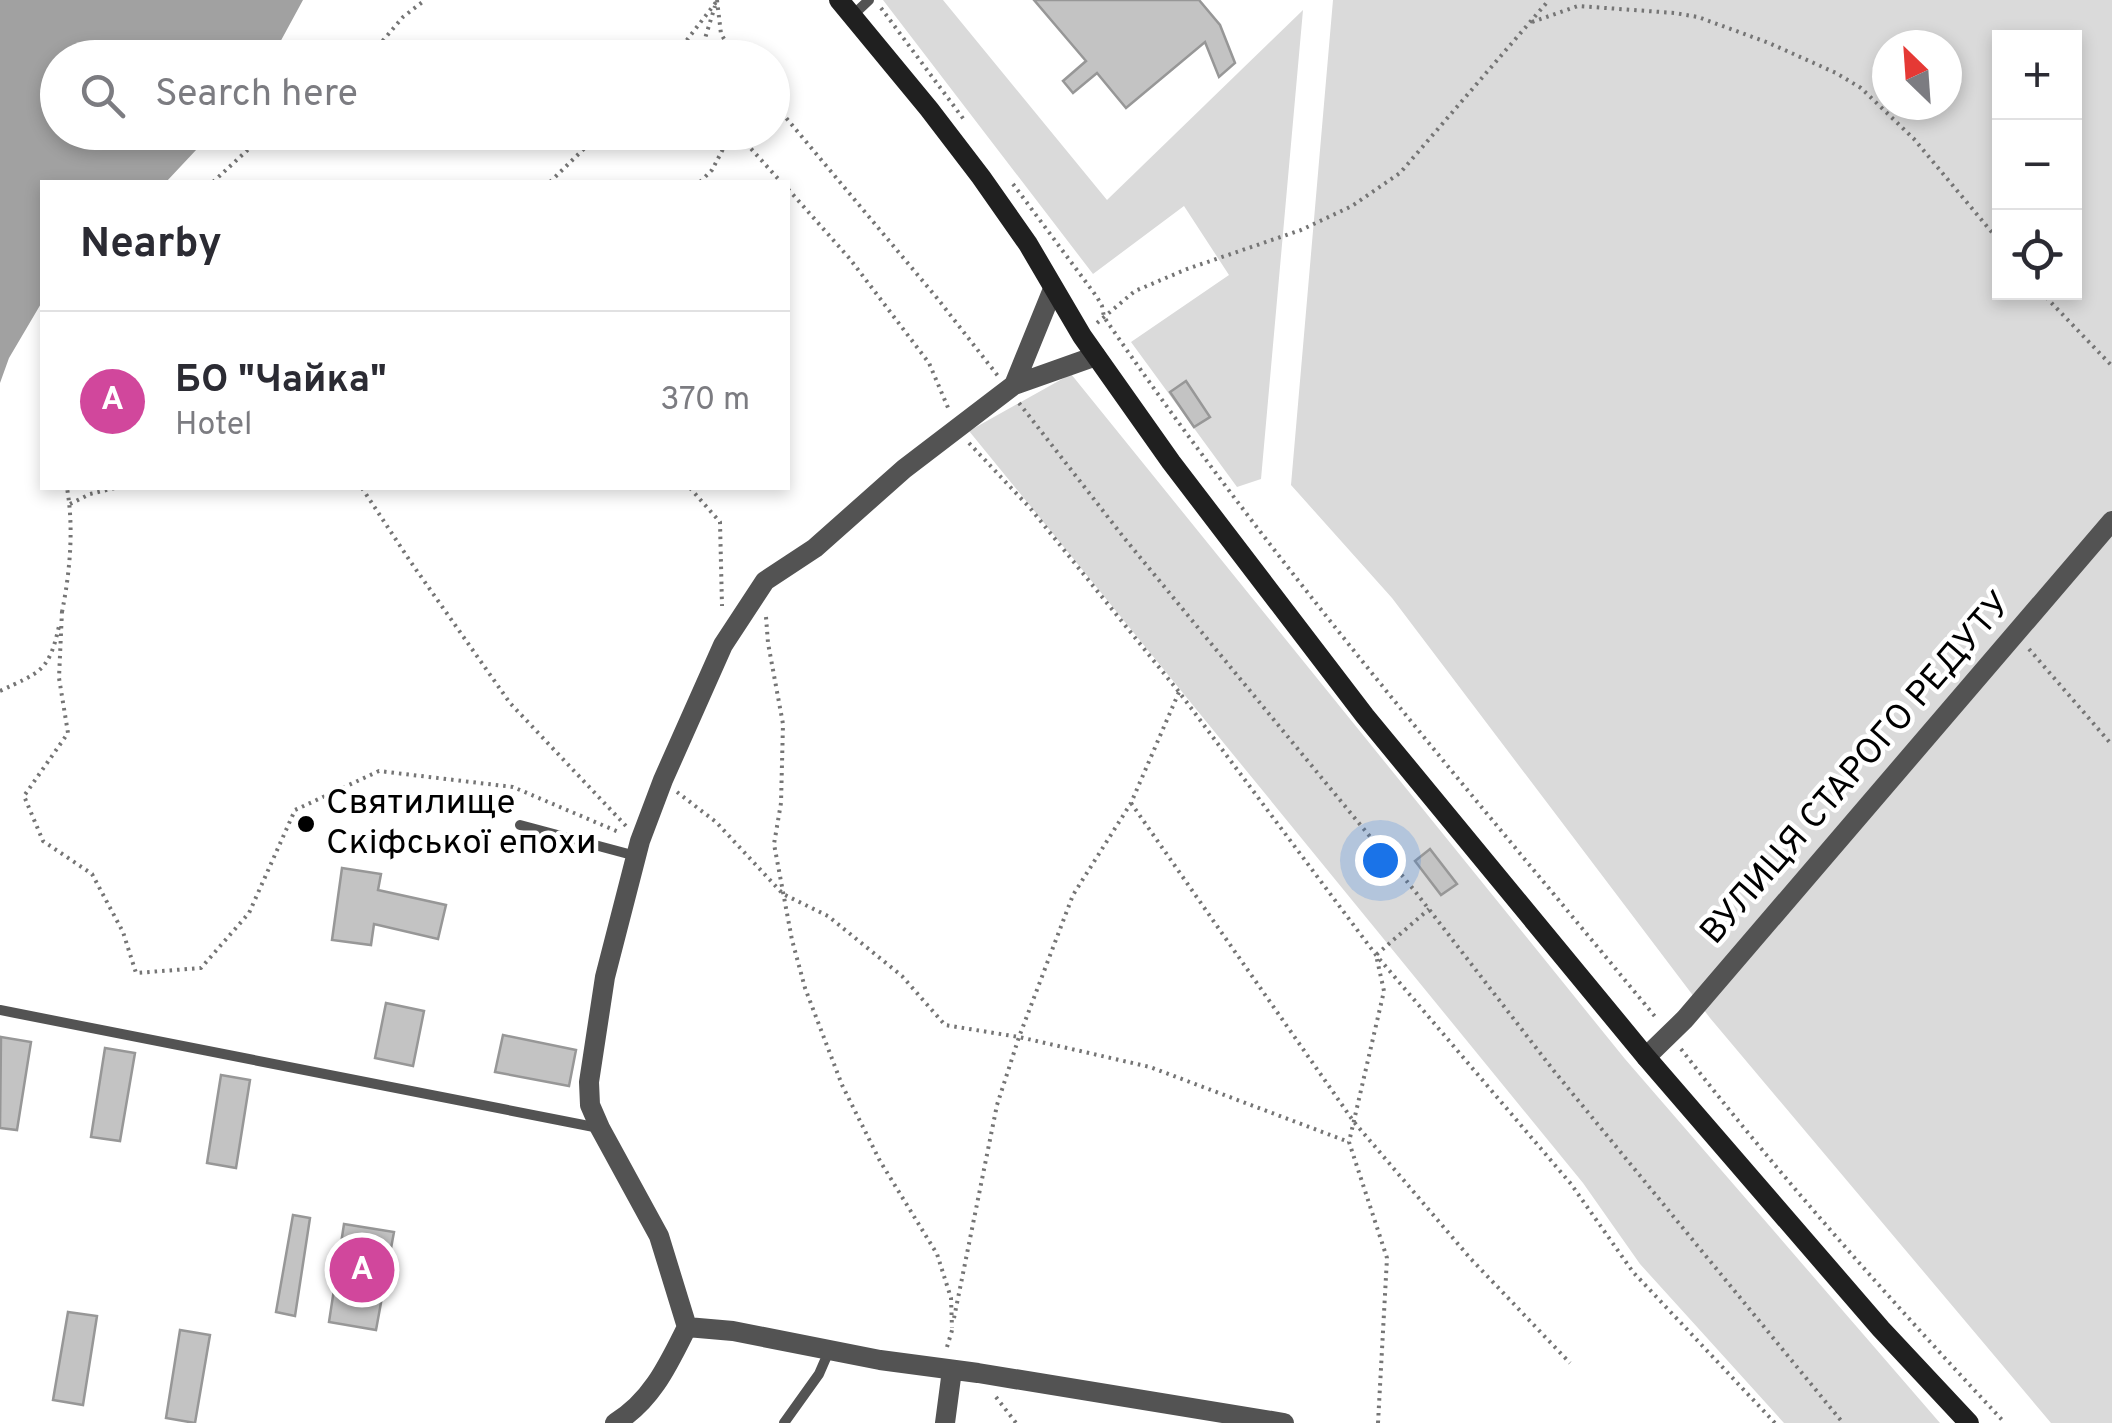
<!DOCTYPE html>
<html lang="en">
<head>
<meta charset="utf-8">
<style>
  body { margin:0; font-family:Overpass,sans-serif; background:#f7f7f7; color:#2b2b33 }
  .controls { position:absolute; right:30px; top:30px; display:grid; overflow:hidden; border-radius:0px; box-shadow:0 5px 15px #0003 }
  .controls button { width:90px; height:90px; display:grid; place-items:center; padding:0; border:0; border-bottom:2px solid #e1e1e2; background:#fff; color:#2b2b33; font:50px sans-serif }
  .compass { position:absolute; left:1872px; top:30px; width:90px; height:90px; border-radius:50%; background:#fff; box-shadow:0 5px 15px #0003; rotate:335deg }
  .you { position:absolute; left:1380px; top:860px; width:35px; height:35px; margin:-25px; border:8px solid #fff; border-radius:50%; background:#1a73e8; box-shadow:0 0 0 15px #1a73e833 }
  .badge { display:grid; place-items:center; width:65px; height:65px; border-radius:50%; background:#0f766e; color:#fff; font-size:32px; font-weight:700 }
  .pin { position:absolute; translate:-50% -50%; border:5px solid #fff; box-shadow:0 2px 10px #0006 }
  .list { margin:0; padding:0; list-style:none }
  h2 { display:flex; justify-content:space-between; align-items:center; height:130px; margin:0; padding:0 40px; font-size:42px }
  h2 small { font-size:32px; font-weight:400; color:#7c7c81 }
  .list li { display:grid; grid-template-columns:65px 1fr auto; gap:30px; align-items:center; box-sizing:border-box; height:180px; padding:0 40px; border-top:2px solid #e1e1e2 }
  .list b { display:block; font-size:38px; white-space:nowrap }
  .list p { margin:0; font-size:32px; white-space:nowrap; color:#7c7c81 }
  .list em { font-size:32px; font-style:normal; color:#7c7c81 }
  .icon { flex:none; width:55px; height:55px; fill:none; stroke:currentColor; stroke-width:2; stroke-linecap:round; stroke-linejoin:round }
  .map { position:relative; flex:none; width:2112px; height:1423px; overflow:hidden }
  .search { position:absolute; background:#fff; box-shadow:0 5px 15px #0003; left:40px; top:40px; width:750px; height:110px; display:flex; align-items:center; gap:25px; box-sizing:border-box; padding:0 35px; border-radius:55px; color:#7c7c81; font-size:38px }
  .panel { position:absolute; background:#fff; box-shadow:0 5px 15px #0003; left:40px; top:180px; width:750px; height:310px; border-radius:0px }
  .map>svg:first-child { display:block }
  .green { fill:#dadada; fill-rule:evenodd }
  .water { fill:#a1a1a1 }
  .building { fill:#c3c3c3; stroke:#979797; stroke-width:2.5 }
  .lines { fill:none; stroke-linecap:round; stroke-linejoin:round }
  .path { stroke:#757575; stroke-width:4; stroke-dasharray:2.5 5; stroke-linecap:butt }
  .lane { stroke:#535353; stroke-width:10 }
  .street { stroke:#535353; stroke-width:20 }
  .secondary { stroke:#202020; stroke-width:20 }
  .poi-dot { fill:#000; stroke:#fff; stroke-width:4 }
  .labels { text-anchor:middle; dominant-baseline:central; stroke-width:9; stroke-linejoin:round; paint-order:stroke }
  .street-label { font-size:35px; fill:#000; stroke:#fff }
  .poi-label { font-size:35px; fill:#000; stroke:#fff; text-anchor:start }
</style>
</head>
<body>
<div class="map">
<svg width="2112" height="1423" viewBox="0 0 2112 1423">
  <rect width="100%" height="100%" fill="#fff"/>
  <path class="green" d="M883,0H943L1107,200L1303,10L1261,479L1237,487L1131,342L1229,275L1184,206L1093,274Z
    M1333,0H2112V1423H2051L1710,1018L1392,598L1291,485ZM2000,38H2074V292H2000ZM1887,45H1947V105H1887Z
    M1071,374L1625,1059L1940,1423H1784L1640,1264L1583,1183L969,431Z"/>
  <path class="water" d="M0,0H303L272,57L58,58V132L212,133L166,182H42V302L9,358L0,383Z"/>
  <path class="building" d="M1034,0H1199L1220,25L1235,63L1219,77L1205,42L1126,108L1097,73L1073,93L1063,81L1086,61Z
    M1186,381L1210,417L1194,427L1170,392Z
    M1430,849L1457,884L1441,895L1415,861Z
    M342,868L381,874L378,890L446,905L438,939L374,924L371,945L332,940Z
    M386,1003L424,1011L413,1066L375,1058Z
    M503,1035L576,1050L569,1086L495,1072Z
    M1,1037L31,1042L17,1130L0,1128Z
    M105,1048L135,1053L120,1141L91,1137Z
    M221,1075L250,1080L236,1168L207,1163Z
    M293,1215L310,1218L295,1316L276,1312Z
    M344,1224L394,1232L376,1330L329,1322Z
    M68,1312L97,1316L83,1405L53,1400Z
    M180,1330L210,1335L195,1423L166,1418Z"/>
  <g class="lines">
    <path class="path" d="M717,0L721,34L736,58
      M881,8L965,121
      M1532,22L1578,6L1675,13L1698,17L1769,43L1836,73L1861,88L1914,139L2000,242
      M368,58L403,17L425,0
      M673,58L717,1
      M699,58L715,6
      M772,101L937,298L998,376
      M736,132L781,182
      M213,182L267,132
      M550,182L601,132
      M700,182L712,170L732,132
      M1013,184L1097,297L1102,306L1104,317C1272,563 1468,789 1657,1019
      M788,189L850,259L929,363L949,410
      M2041,292L2112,366
      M1097,323L1135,291L1187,269L1301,230L1352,206L1400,173L1549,0
      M1019,403L1125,539L1414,890L1554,1071L1843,1423
      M969,443L1030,508L1179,692L1376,955L1571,1184L1633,1272L1775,1423
      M362,488L410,561L510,703L626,826
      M690,488L720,522L722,606
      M70,504L90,494L115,488
      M62,611L59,678L68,733L24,796L43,841L92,874L123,932L136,973L201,968L249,913L295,810L379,771L513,787L621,833
      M62,612C70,572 74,528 67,488
      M766,617L768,643L783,724L781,803L774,844L792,940L805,988L842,1085L880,1161L937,1254L951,1298L952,1328
      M2029,649L2112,745
      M0,691C40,672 49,672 59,626
      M677,792L716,822L783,894L828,916L902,976L945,1025L1019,1037L1150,1067L1349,1142
      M1131,803L1354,1122L1470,1258L1570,1363
      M1681,1049C1782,1179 1893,1303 2005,1423
      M954,1318L997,1105L1019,1037L1073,895L1131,803L1179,692
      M947,1347L953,1327
      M996,1397L1016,1423
      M1378,1423L1387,1258L1349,1142L1384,991L1376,955L1429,909"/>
    <path class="lane" d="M853,15L869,0
      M520,825L636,856
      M0,1010L599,1128
      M784,1423L819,1374L829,1351"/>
    <path class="street" d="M1014,385L1053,289
      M1646,1057L1685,1019L2112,521
      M687,1327L733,1331L880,1360L978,1373L1284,1423
      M615,1423C652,1401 669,1363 687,1327L659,1236L600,1128L590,1105L589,1082L605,977L640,841L663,780L723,645L765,581L815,548L904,469L1014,385L1096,356
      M945,1423L952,1370"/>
    <path class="secondary" d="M839,0L929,109L981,177L1028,244L1082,336L1171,462L1365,716L1646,1057L1881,1329L1969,1423"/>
  </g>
  <circle class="poi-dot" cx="306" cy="824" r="10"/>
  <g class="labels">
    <g class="street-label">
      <text transform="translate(1857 769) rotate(-49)">ВУЛИЦЯ СТАРОГО РЕДУТУ</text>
    </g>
    <g class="poi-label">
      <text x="326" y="804">Святилище<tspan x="326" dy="40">Скіфської епохи</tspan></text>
    </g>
  </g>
</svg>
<div class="controls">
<button>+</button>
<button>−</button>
<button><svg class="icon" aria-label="locate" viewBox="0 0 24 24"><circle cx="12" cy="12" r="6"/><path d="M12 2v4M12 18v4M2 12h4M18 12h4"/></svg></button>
</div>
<svg class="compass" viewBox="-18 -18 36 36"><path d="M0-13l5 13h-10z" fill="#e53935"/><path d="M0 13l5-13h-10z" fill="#7c7c81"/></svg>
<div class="you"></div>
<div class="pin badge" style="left:362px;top:1270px;background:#d1479c">A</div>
<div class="search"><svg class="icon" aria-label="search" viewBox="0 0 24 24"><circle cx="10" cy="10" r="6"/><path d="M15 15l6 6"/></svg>Search here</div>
<section class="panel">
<h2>Nearby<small></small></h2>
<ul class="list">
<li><span class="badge" style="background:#d1479c">A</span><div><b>БО &quot;Чайка&quot;</b><p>Hotel</p></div><em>370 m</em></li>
</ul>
</section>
</div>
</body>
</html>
